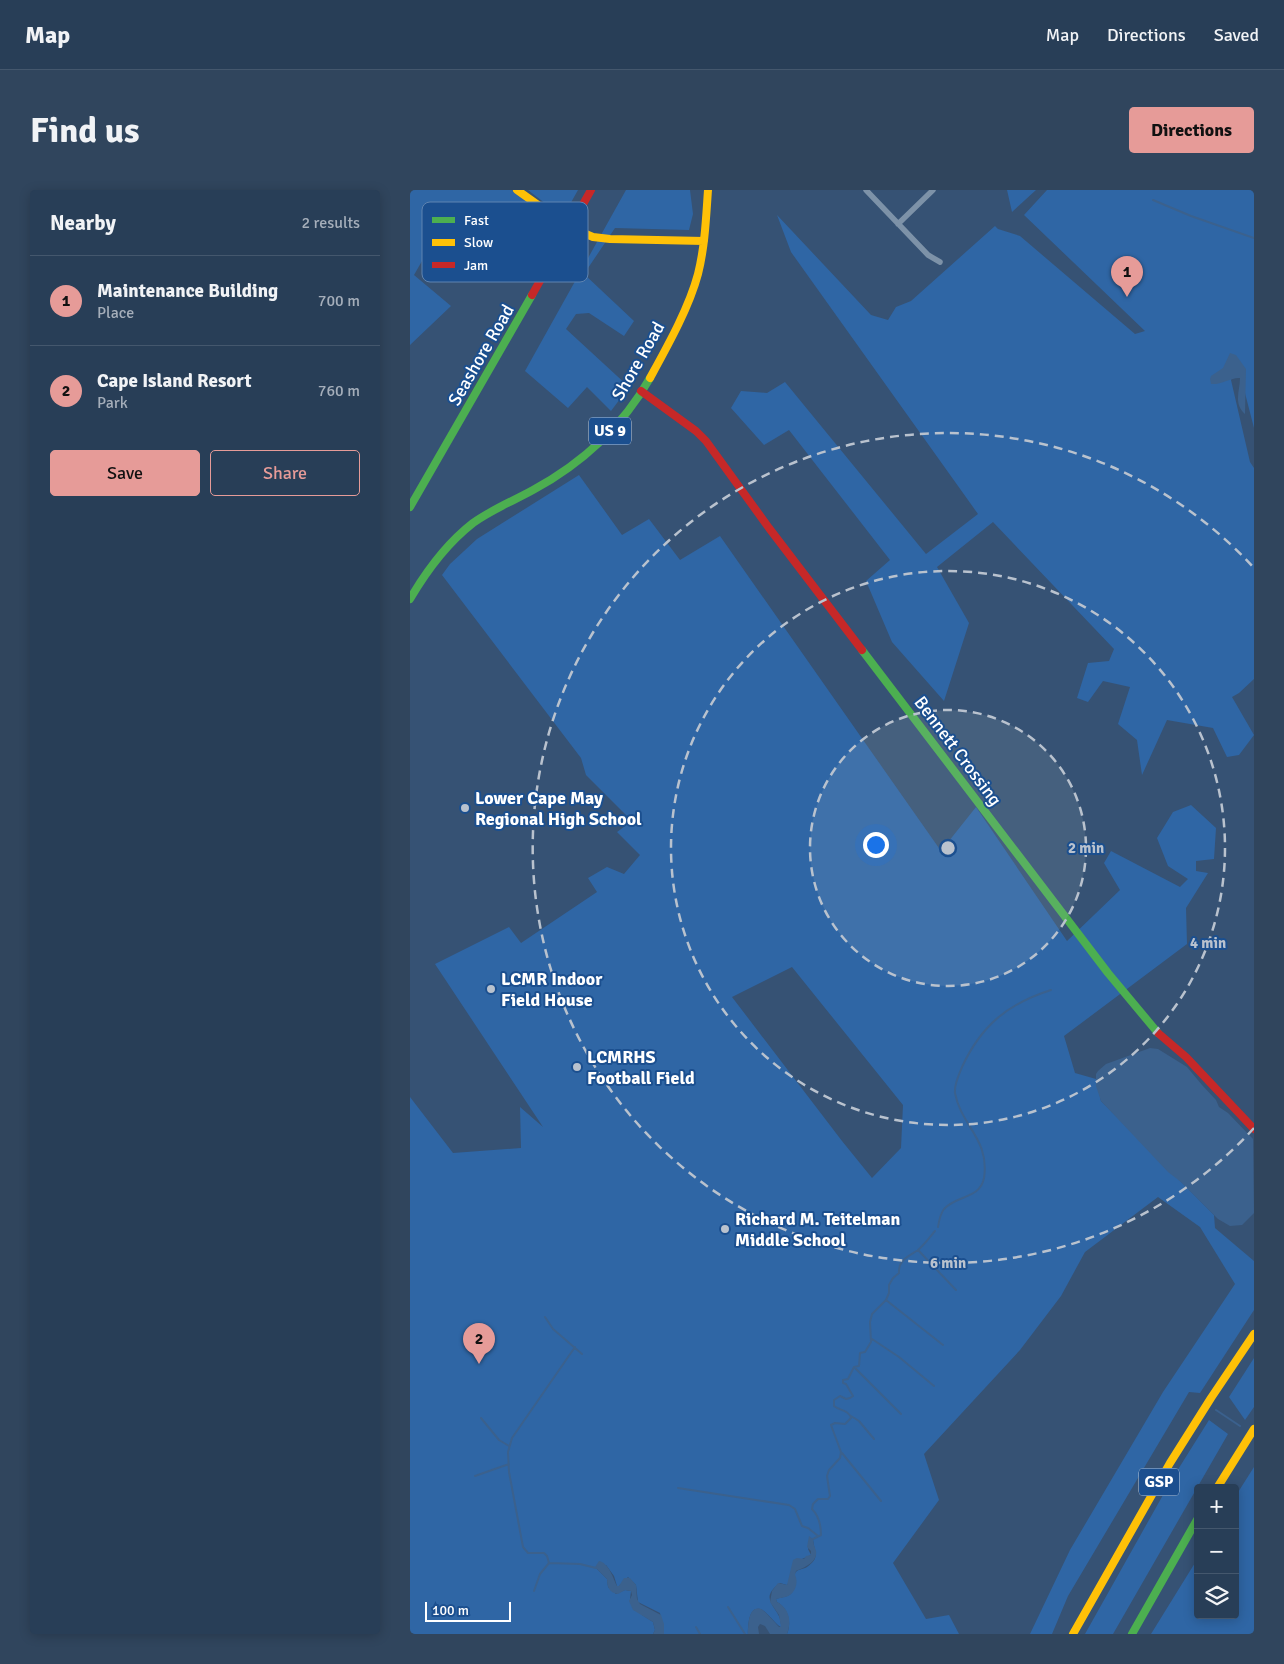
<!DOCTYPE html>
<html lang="en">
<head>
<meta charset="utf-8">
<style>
  body { margin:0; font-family:Signika,sans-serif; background:#30455d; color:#f1f3f6 }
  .controls { position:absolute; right:15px; bottom:15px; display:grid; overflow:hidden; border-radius:5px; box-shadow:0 2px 12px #0003 }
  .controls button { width:45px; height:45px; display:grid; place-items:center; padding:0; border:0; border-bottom:1px solid #44576d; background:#283e57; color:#f1f3f6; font:25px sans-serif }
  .scale { position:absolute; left:15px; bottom:12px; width:86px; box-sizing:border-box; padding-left:5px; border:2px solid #fff; border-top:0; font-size:14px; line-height:18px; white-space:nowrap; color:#fff; -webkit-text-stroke:4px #1b4f8f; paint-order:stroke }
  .you { position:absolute; left:465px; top:654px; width:18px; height:18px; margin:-12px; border:4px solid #fff; border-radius:50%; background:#1a73e8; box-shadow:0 0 0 8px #1a73e833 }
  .badge { display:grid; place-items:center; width:32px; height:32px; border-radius:50%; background:#e69b98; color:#111; font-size:16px; font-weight:700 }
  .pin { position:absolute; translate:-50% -41px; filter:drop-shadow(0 1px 2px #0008) }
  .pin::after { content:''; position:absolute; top:26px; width:18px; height:15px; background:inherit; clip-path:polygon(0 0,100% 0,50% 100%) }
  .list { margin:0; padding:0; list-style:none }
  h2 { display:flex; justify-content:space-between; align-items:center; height:65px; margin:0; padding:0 20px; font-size:21px }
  h2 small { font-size:16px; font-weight:400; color:#a5aeba }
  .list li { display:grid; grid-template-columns:32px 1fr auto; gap:15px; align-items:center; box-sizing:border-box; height:90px; padding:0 20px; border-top:1px solid #44576d }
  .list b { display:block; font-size:19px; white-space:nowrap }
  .list p { margin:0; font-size:16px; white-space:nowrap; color:#a5aeba }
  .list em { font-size:16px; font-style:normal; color:#a5aeba }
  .actions { display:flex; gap:10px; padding:15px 20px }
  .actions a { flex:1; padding:11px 0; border:1px solid #e69b98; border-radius:5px; text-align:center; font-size:18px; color:#e69b98 }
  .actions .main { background:#e69b98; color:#111 }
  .icon { flex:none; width:28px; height:28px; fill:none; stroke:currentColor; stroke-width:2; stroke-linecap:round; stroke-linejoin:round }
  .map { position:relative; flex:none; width:844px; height:1444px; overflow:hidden; border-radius:5px }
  header { display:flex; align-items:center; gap:30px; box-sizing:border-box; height:70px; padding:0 25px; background:#283e57; border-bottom:1px solid #44576d }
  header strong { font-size:24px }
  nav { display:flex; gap:28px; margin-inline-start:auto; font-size:18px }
  .intro { display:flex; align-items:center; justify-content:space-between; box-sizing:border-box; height:120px; padding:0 30px }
  h1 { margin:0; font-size:35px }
  .button { padding:12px 22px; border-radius:5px; background:#e69b98; color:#111; font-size:18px; font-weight:700 }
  main { display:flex; gap:30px; padding:0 30px }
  aside { flex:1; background:#283e57; border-radius:5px; box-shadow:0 2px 12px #0003 }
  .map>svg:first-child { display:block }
  .green { fill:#2f66a5; fill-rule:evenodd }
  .water { fill:#3b618d }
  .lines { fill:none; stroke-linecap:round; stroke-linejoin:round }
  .stream { stroke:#3b618d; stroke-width:2 }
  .street { stroke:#7d92a8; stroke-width:5.5 }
  .fast { stroke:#4caf50; stroke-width:8 }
  .slow { stroke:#ffc107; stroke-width:8 }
  .jam { stroke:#c62828; stroke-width:8 }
  .ring { fill:none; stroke:#b9c2ce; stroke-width:2.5; stroke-dasharray:9 6 }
  .poi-dot { fill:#b9c2ce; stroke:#1b4f8f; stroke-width:2 }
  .labels { text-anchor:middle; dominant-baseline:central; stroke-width:4; stroke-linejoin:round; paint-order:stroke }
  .shield { fill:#1b4f8f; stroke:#bbcadd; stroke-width:1 }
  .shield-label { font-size:16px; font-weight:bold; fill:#fff }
  .street-label { font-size:18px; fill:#fff; stroke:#1b4f8f }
  .poi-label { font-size:18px; font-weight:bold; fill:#fff; stroke:#1b4f8f; text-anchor:start }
  .key { fill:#1b4f8f; stroke:#5f84b1; stroke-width:1 }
  .key-label { font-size:14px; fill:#fff }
  .centre { fill:#b9c2ce; stroke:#1b4f8f; stroke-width:2.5 }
  .ring-label { font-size:15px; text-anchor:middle; font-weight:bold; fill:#b9c2ce; stroke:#1b4f8f; stroke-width:4; stroke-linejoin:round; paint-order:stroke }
</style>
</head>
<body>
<header>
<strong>Map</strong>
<nav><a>Map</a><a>Directions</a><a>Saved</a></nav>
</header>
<div class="intro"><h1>Find us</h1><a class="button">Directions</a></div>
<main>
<aside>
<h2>Nearby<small>2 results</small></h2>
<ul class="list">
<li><span class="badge">1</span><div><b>Maintenance Building</b><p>Place</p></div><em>700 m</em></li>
<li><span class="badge">2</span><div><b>Cape Island Resort</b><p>Park</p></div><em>760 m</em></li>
</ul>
<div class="actions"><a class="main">Save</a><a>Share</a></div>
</aside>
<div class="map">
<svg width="844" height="1444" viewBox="0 0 844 1444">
  <rect width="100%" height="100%" fill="#365274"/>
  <path class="green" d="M0,0H102L129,20L140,33L125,61L73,33L47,57L24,50L4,85L41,116L0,155Z
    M118,0H168L154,25L145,21Z
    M216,0H280L283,24L279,40L205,38L174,84L224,131L214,146L179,123L166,124L156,139L219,197L201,221L177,197L158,218L115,181Z
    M597,0H626L602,22Z
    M637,0H844V238L828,176L821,190L840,272L844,278V489L829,503L822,507L844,545L829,565L817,567L803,538L757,530L732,585L727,550L708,534L720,497L693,491L678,512L667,508L678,473L699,471L704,459L583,332L527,377L559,433L534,511L482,452L456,391L480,370L379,240L354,255L321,218L331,201L357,203L375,192L516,364L568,324L381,62L367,25L461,125L478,130L486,117L501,111L585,36L588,39L610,46L725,144L735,141L614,25Z
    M169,285L212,345L239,329L270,370L310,346L531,661L566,617L657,751L710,700L694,673L701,661L770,697L778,689L758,676L747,648L763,622L781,615L806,638L804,669L786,671V681L798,683L776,718L777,754L654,846L665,883L686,889L691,911L804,1025L805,1038L844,1071V1120L790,1203L779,1202L658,1406L642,1444H620L660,1360L753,1202L825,1094L790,1037L748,1007L675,1062L651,1106L610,1160L514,1264L529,1310L483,1373L516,1429L539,1425L549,1444H377C382,1432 378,1418 367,1412L366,1409C380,1405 384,1407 385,1389C385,1387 384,1384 386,1382C388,1379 394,1379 397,1377C411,1367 404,1362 403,1349L398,1359L401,1365L392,1369L377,1395L370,1393C345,1411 373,1418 371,1437C365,1434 356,1420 350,1419C338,1416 338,1438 338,1444H254L250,1423L228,1412L226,1395L218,1387L209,1396H207L204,1386L196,1375L186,1378L197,1389L198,1397L206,1404L215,1400L221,1401L220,1409L232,1425L243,1432L245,1440L243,1444H0V907L43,963L111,958L110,917L133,937L25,774L99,737L111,753L187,702L178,688L197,677L214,684L230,665L207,642L222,631L176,585L171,568L32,385L40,374L67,349ZM382,777L493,915L491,958L462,988L432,951L322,807Z
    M844,1168V1217L835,1230L819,1207Z
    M799,1230L818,1244L703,1444H675L762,1289Z
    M844,1277V1444H741L788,1368V1425H825V1307Z"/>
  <path class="water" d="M820,163L826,165L836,179L835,224C823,213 830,201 830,188C822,187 811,195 801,194L800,189L801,186L813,178Z
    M740,858L748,859L777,877L792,895L806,910L809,917L818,923L843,949L844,1023L832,1035L820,1036L808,1029L771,992L758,982L691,911L686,896V884L688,881L696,874Z
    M399,1346L403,1349C403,1354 405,1357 406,1361C408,1372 394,1378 386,1381L385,1385C389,1393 385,1405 375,1407C372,1408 369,1408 366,1409L367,1412C379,1418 382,1431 377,1444H360L355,1436L350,1434L348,1437L349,1444H338C338,1437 338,1415 351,1419C355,1421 365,1433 369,1437H371L369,1425L360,1412L362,1401L368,1393L377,1395L383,1370L387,1368L394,1369L396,1366L401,1365V1361L397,1357Z
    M189,1371C199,1373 203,1388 207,1396H209L214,1388H220L226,1395L227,1409L230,1414L251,1425L254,1434V1444H243L245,1440L243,1432L223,1420L219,1411L222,1405L221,1401L215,1400L208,1404C199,1403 197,1396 197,1389L185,1377Z"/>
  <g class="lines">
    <path class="stream" d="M743,10L781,26L844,48
      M528,1037C529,1031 530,1024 534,1019C547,1005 570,1009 574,988C580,949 551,936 545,903C544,894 549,885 552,877C571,836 597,814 641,800
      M508,1060L546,1100
      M476,1110L533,1155
      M135,1127L143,1139L172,1164
      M462,1149L489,1167L524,1196
      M445,1178L491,1224
      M806,1220L830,1236
      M441,1226L449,1231L464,1249
      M71,1228L89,1250L99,1256
      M432,1263L471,1311
      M65,1286L99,1274
      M268,1298L379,1315L385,1319L392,1336L398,1338L408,1346
      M403,1349L411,1345C411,1336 409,1326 402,1319L403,1314L408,1309H418L420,1306L417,1286L419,1280L430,1268L431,1262L421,1235L425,1233L435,1234L441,1228C439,1220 430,1221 424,1216V1210L430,1206L436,1209L440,1208L443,1206L436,1194L433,1193V1190L438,1189L444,1177L449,1176L450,1163L455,1162L461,1152L460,1132L462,1124L476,1110L479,1103V1095L483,1088L489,1083C488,1070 499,1066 508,1060C514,1055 520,1047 525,1041
      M139,1373L137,1366L134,1363H118L113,1357L99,1282L98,1262L102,1248L165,1157
      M124,1401L130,1384L139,1373L170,1374L186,1378
      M318,1417L335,1444
      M286,1437L290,1444"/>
    <path class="street" d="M456,0L518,65L530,72
      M488,34L523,0"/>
    <path class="fast" d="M0,317L122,105
      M0,409C17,380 36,354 63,333C81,320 103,311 123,300C171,274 213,236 240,188
      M452,460L698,783L748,843
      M722,1444L788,1328"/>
    <path class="slow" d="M107,0L159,37L183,47L200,49L294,51
      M240,188C257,157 279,118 288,84C295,56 296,28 298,0
      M807,1298L844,1239
      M663,1444L760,1273L801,1208L844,1144"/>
    <path class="jam" d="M122,105L181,0
      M231,201L286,241L296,251L359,338L452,460
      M748,843L776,867L844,939"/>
  </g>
  <circle cx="538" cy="658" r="138" fill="#b9c2ce" fill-opacity=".12"/>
  <g class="ring">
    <circle cx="538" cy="658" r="138"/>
    <circle cx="538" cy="658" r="277"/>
    <path d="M844 938A415 415 0 1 1 844 378"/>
  </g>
  <g class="poi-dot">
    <circle cx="55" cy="618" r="5"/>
    <circle cx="81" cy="799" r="5"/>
    <circle cx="167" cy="877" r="5"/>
    <circle cx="315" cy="1039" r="5"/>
  </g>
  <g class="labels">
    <g class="shield">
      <rect x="179" y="227.5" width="42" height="27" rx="4"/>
      <rect x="729" y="1278.5" width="40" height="27" rx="4"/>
    </g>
    <g class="shield-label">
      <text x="200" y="241">US 9</text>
      <text x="749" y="1292">GSP</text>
    </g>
    <g class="street-label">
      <text transform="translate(71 165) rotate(-60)">Seashore Road</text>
      <text transform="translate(228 171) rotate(-60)">Shore Road</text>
      <text transform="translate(548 561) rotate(53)">Bennett Crossing</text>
    </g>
    <g class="poi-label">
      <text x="65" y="608">Lower Cape May<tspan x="65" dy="21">Regional High School</tspan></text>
      <text x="91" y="789">LCMR Indoor<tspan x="91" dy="21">Field House</tspan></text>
      <text x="177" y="867">LCMRHS<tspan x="177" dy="21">Football Field</tspan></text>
      <text x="325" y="1029">Richard M. Teitelman<tspan x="325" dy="21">Middle School</tspan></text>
    </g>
  </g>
  <rect x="12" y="12" width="166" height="80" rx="8" class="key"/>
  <rect x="22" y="27" width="23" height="6" fill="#4caf50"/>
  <rect x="22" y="49" width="23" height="7" fill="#ffc107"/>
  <rect x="22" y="72" width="23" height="6" fill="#c62828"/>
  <g class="key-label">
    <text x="54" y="35">Fast</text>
    <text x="54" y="57">Slow</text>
    <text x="54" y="80">Jam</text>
  </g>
  <circle cx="538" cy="658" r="8" class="centre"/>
  <g class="ring-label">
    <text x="676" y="663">2 min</text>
    <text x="798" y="758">4 min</text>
    <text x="538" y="1078">6 min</text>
  </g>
</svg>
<div class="controls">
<button>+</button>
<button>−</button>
<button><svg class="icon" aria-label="layers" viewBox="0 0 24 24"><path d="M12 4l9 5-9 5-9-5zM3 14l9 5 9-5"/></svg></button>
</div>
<div class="scale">100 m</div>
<div class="you"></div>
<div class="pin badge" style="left:717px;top:107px">1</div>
<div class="pin badge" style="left:69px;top:1174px">2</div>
</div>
</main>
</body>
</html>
